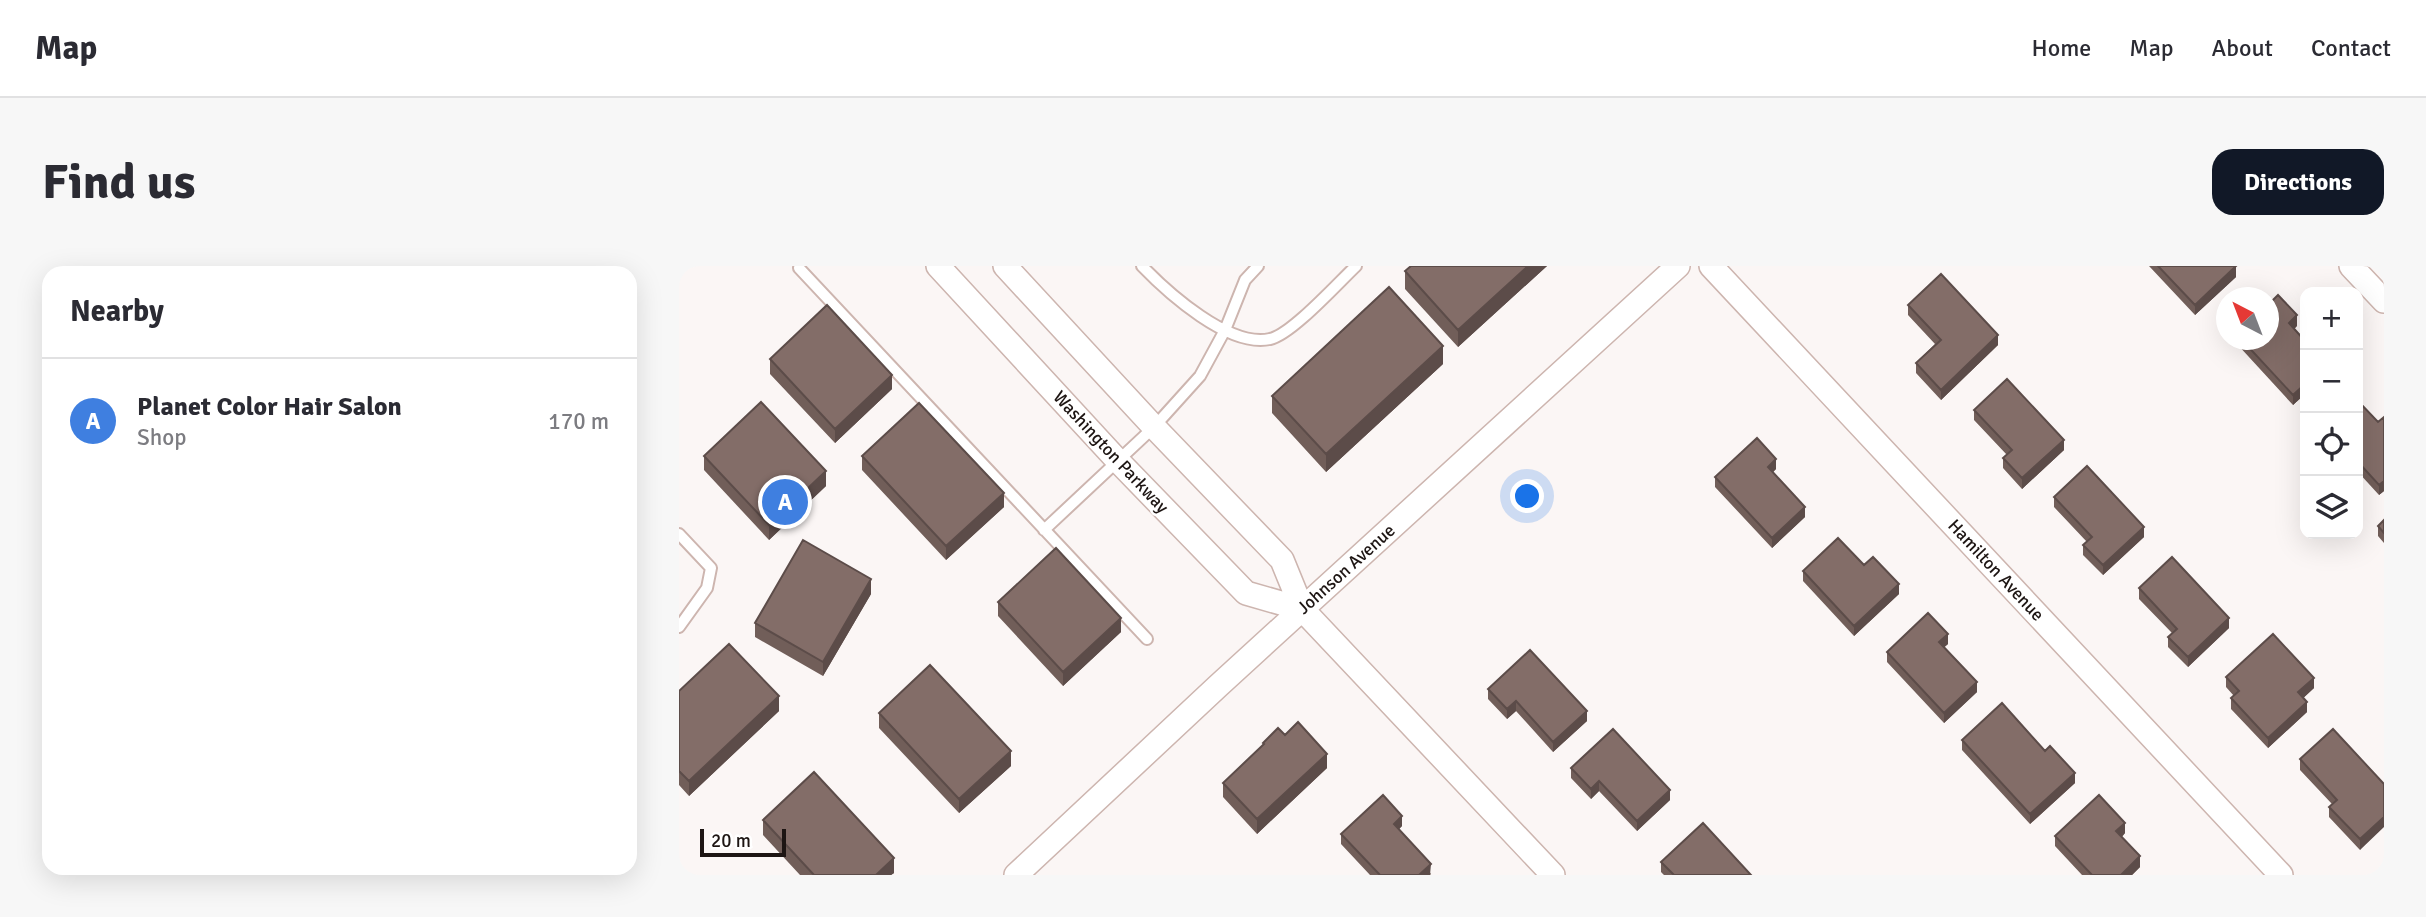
<!DOCTYPE html>
<html lang="en">
<head>
<meta charset="utf-8">
<style>
  body { margin:0; font-family:Signika,sans-serif; background:#f7f7f7; color:#2b2b33 }
  .controls { position:absolute; right:21px; top:21px; display:grid; overflow:hidden; border-radius:14px; box-shadow:0 7px 28px #0002 }
  .controls button { width:63px; height:63px; display:grid; place-items:center; padding:0; border:0; border-bottom:2px solid #e1e1e2; background:#fff; color:#2b2b33; font:35px sans-serif }
  .compass { position:absolute; left:1537px; top:21px; width:63px; height:63px; border-radius:50%; background:#fff; box-shadow:0 7px 28px #0002; rotate:318deg }
  .scale { position:absolute; left:21px; bottom:18px; width:86px; box-sizing:border-box; padding-left:7px; border:4px solid #1d1513; border-top:0; font-size:19px; line-height:24px; white-space:nowrap; color:#1d1513; -webkit-text-stroke:5px #fff; paint-order:stroke }
  .you { position:absolute; left:849px; top:231px; width:24px; height:24px; margin:-18px; border:5px solid #fff; border-radius:50%; background:#1a73e8; box-shadow:0 0 0 10px #1a73e833 }
  .badge { display:grid; place-items:center; width:46px; height:46px; border-radius:50%; background:#111827; color:#fff; font-size:23px; font-weight:700 }
  .pin { position:absolute; translate:-50% -50%; border:4px solid #fff; box-shadow:0 2px 7px #0006 }
  .list { margin:0; padding:0; list-style:none }
  h2 { display:flex; justify-content:space-between; align-items:center; height:91px; margin:0; padding:0 28px; font-size:30px }
  h2 small { font-size:23px; font-weight:400; color:#7c7c81 }
  .list li { display:grid; grid-template-columns:46px 1fr auto; gap:21px; align-items:center; box-sizing:border-box; height:126px; padding:0 28px; border-top:2px solid #e1e1e2 }
  .list b { display:block; font-size:26px; white-space:nowrap }
  .list p { margin:0; font-size:23px; white-space:nowrap; color:#7c7c81 }
  .list em { font-size:23px; font-style:normal; color:#7c7c81 }
  .icon { flex:none; width:38px; height:38px; fill:none; stroke:currentColor; stroke-width:2; stroke-linecap:round; stroke-linejoin:round }
  .map { position:relative; flex:none; width:1705px; height:609px; overflow:hidden; border-radius:21px }
  header { display:flex; align-items:center; gap:42px; box-sizing:border-box; height:98px; padding:0 35px; background:#fff; border-bottom:2px solid #e1e1e2 }
  header strong { font-size:33px }
  nav { display:flex; gap:38px; margin-inline-start:auto; font-size:24px }
  .intro { display:flex; align-items:center; justify-content:space-between; box-sizing:border-box; height:168px; padding:0 42px }
  h1 { margin:0; font-size:49px }
  .button { padding:18px 32px; border-radius:21px; background:#111827; color:#fff; font-size:24px; font-weight:700 }
  main { display:flex; gap:42px; padding:0 42px }
  aside { flex:1; background:#fff; border-radius:21px; box-shadow:0 7px 28px #0002 }
  .map>svg:first-child { display:block }
  .lines { fill:none; stroke-linecap:round; stroke-linejoin:round }
  .lane-casing { stroke:#cdb5af; stroke-width:14 }
  .street-casing { stroke:#cdb5af; stroke-width:26 }
  .lane { stroke:#fff; stroke-width:10 }
  .street { stroke:#fff; stroke-width:23 }
  .wall { fill:#715e59 }
  .shaded-wall { fill:#5c4c49 }
  .building { fill:#836d68; stroke:#5c4c49; stroke-width:2 }
  .labels { text-anchor:middle; dominant-baseline:central; stroke-width:5; stroke-linejoin:round; paint-order:stroke }
  .street-label { font-size:18px; fill:#1d1513; stroke:#fff }
</style>
</head>
<body>
<header>
<strong>Map</strong>
<nav><a>Home</a><a>Map</a><a>About</a><a>Contact</a></nav>
</header>
<div class="intro"><h1>Find us</h1><a class="button">Directions</a></div>
<main>
<aside>
<h2>Nearby<small></small></h2>
<ul class="list">
<li><span class="badge" style="background:#3f7fe0">A</span><div><b>Planet Color Hair Salon</b><p>Shop</p></div><em>170 m</em></li>
</ul>
</aside>
<div class="map">
<svg width="1705" height="609" viewBox="0 0 1705 609">
  <rect width="100%" height="100%" fill="#fbf6f5"/>
  <g class="lines">
    <g class="lane-casing">
      <path id="lane" d="M463,0C489,27 550,82 591,73C612,69 659,17 677,0
        M120,2L468,373
        M365,264L475,161L521,110L546,64L566,14L579,0
        M0,268L32,302L28,322L0,361"/>
    </g>
    <g class="street-casing">
      <path id="street" d="M259,0L439,195L567,327L623,343
        M326,0L475,161L603,294L623,343L874,609
        M1032,0L1602,609
        M1672,0L1705,35
        M337,609L539,420L999,0"/>
    </g>
    <use href="#lane" class="lane"/>
    <use href="#street" class="street"/>
  </g>
  <path class="wall" d="M732,0H868L779,81L726,23V5Z
    M1470,0H1557V11L1516,49Z
    M1229,39L1319,79L1262,134L1237,107V97L1256,78L1229,49Z
    M1618,60L1615,63L1626,75V128L1614,139L1558,78V74H1590Z
    M91,93L213,123L156,177L91,108Z
    M764,98L647,206L593,147V130Z
    M1679,135L1699,156L1705,151V225L1700,229L1679,206Z
    M1295,144L1385,184L1343,223L1324,202V192L1328,189L1295,154Z
    M25,190L147,220L90,274L25,204Z
    M183,190L325,241L267,294L183,204Z
    M1097,203L1094,206L1126,251L1093,282L1036,221V211Z
    M1375,231L1465,271L1424,309L1404,289V279L1408,276L1375,241Z
    M1705,254V277L1699,270V260Z
    M1124,305L1220,328L1175,370L1124,315Z
    M1460,322L1550,362L1509,401L1489,381V371L1493,367L1460,333Z
    M192,328L144,410L76,371V357Z
    M319,336L442,366L384,420L319,350Z
    M1269,378L1265,381L1298,426L1265,457L1208,396V386Z
    M1547,411L1635,422L1624,432L1628,446L1589,482L1552,443V432L1555,430L1547,421Z
    M809,423L908,455L874,486L837,445L828,453L809,433Z
    M0,425L100,445L10,530L0,519Z
    M200,447L332,500L280,547L200,462Z
    M606,469L648,502L578,568L544,531V517L584,479V477Z
    M1283,474L1396,517L1351,558L1283,484Z
    M1621,493L1705,518L1681,584L1650,551V541L1653,538L1621,504Z
    M892,502L991,534L958,565L920,525L912,533L892,512Z
    M84,554L215,607L212,609H121L84,569Z
    M723,560L720,563L752,608L751,609H691L662,578V568Z
    M1446,567L1443,571L1461,601L1453,609H1403L1376,580V570Z
    M982,596L1072,609H985L982,606Z"/>
  <path class="shaded-wall" d="M849,0H868L779,81V64Z
    M1557,0V11L1516,49V39Z
    M1618,49V60L1610,68V57Z
    M1319,69V79L1262,134V124Z
    M764,80V98L647,206V188Z
    M213,109V123L156,177V163Z
    M1626,118V128L1614,139V129Z
    M1385,174V184L1343,223V212Z
    M1097,193V203L1089,211V201Z
    M147,205V220L90,274V259Z
    M1705,215V225L1700,229V219Z
    M325,227V241L267,294V280Z
    M1126,241V251L1093,282V272Z
    M1465,261V271L1424,309V299Z
    M192,313V328L144,410V396Z
    M1220,318V328L1175,370V360Z
    M442,352V366L384,420V406Z
    M1550,352V362L1509,401V391Z
    M1269,368V378L1260,386V376Z
    M1635,412V422L1619,437V426Z
    M1298,416V426L1265,457V447Z
    M100,430V445L10,530V515Z
    M837,435V445L828,453V443Z
    M1628,436V446L1589,482V472Z
    M908,445V455L874,486V476Z
    M332,485V500L280,547V533Z
    M648,488V502L578,568V553Z
    M1396,507V517L1351,558V548Z
    M920,515V525L912,533V523Z
    M991,524V534L958,565V555Z
    M723,550V560L715,568V558Z
    M1705,551V561L1681,584V573Z
    M1446,557V567L1437,576V565Z
    M1461,590V601L1453,609H1442Z
    M215,592V607L212,609H197Z
    M752,598L751,609H740Z"/>
  <path class="building" d="M732,0H849L779,64L726,5Z
    M1479,0H1557L1516,39Z
    M1262,8L1319,69L1262,124L1237,97L1262,74L1229,39Z
    M710,21L764,80L647,188L593,130Z
    M1599,29L1618,49L1610,57L1626,75V118L1614,129L1563,74H1590V38Z
    M148,39L213,109L156,163L91,93Z
    M1328,113L1385,174L1343,212L1324,192L1333,184L1295,144Z
    M1679,135L1699,156L1705,151V215L1700,219L1679,196Z
    M82,136L147,205L90,259L25,190Z
    M240,137L325,227L267,280L183,190Z
    M1078,172L1097,193L1089,201L1126,241L1093,272L1036,211Z
    M1408,200L1465,261L1424,299L1404,279L1413,271L1375,231Z
    M1705,254V267L1699,260Z
    M1159,272L1185,299L1194,291L1220,318L1175,360L1124,305Z
    M124,274L192,313L144,396L76,357Z
    M377,282L442,352L384,406L319,336Z
    M1493,291L1550,352L1509,391L1489,371L1498,363L1460,322Z
    M1249,347L1269,368L1260,376L1298,416L1265,447L1208,386Z
    M1594,368L1635,412L1619,426L1628,436L1589,472L1552,432L1560,425L1547,411Z
    M50,378L100,430L10,515L0,505V425Z
    M851,384L908,445L874,476L837,435L828,443L809,423Z
    M251,399L332,485L280,533L200,447Z
    M1323,437L1366,485L1371,480L1396,507L1351,548L1283,474Z
    M619,456L648,488L578,553L544,517L585,478L584,477L599,462L606,469Z
    M934,463L991,524L958,555L920,515L912,523L892,502Z
    M1654,463L1705,518V551L1681,573L1650,541L1658,534L1621,493Z
    M135,506L215,592L197,609H135L84,554Z
    M704,529L723,550L715,558L752,598L740,609H701L662,568Z
    M1420,529L1446,557L1437,565L1461,590L1442,609H1413L1376,570Z
    M1024,557L1072,609H995L982,596Z"/>
  <g class="labels">
    <g class="street-label">
      <text transform="translate(432 186) rotate(47)">Washington Parkway</text>
      <text transform="translate(667 303) rotate(-42)">Johnson Avenue</text>
      <text transform="translate(1317 304) rotate(47)">Hamilton Avenue</text>
    </g>
  </g>
</svg>
<div class="controls">
<button>+</button>
<button>−</button>
<button><svg class="icon" aria-label="locate" viewBox="0 0 24 24"><circle cx="12" cy="12" r="6"/><path d="M12 2v4M12 18v4M2 12h4M18 12h4"/></svg></button>
<button><svg class="icon" aria-label="layers" viewBox="0 0 24 24"><path d="M12 4l9 5-9 5-9-5zM3 14l9 5 9-5"/></svg></button>
</div>
<svg class="compass" viewBox="-18 -18 36 36"><path d="M0-13l5 13h-10z" fill="#e53935"/><path d="M0 13l5-13h-10z" fill="#7c7c81"/></svg>
<div class="scale">20 m</div>
<div class="you"></div>
<div class="pin badge" style="left:106px;top:236px;background:#3f7fe0">A</div>
</div>
</main>
</body>
</html>
